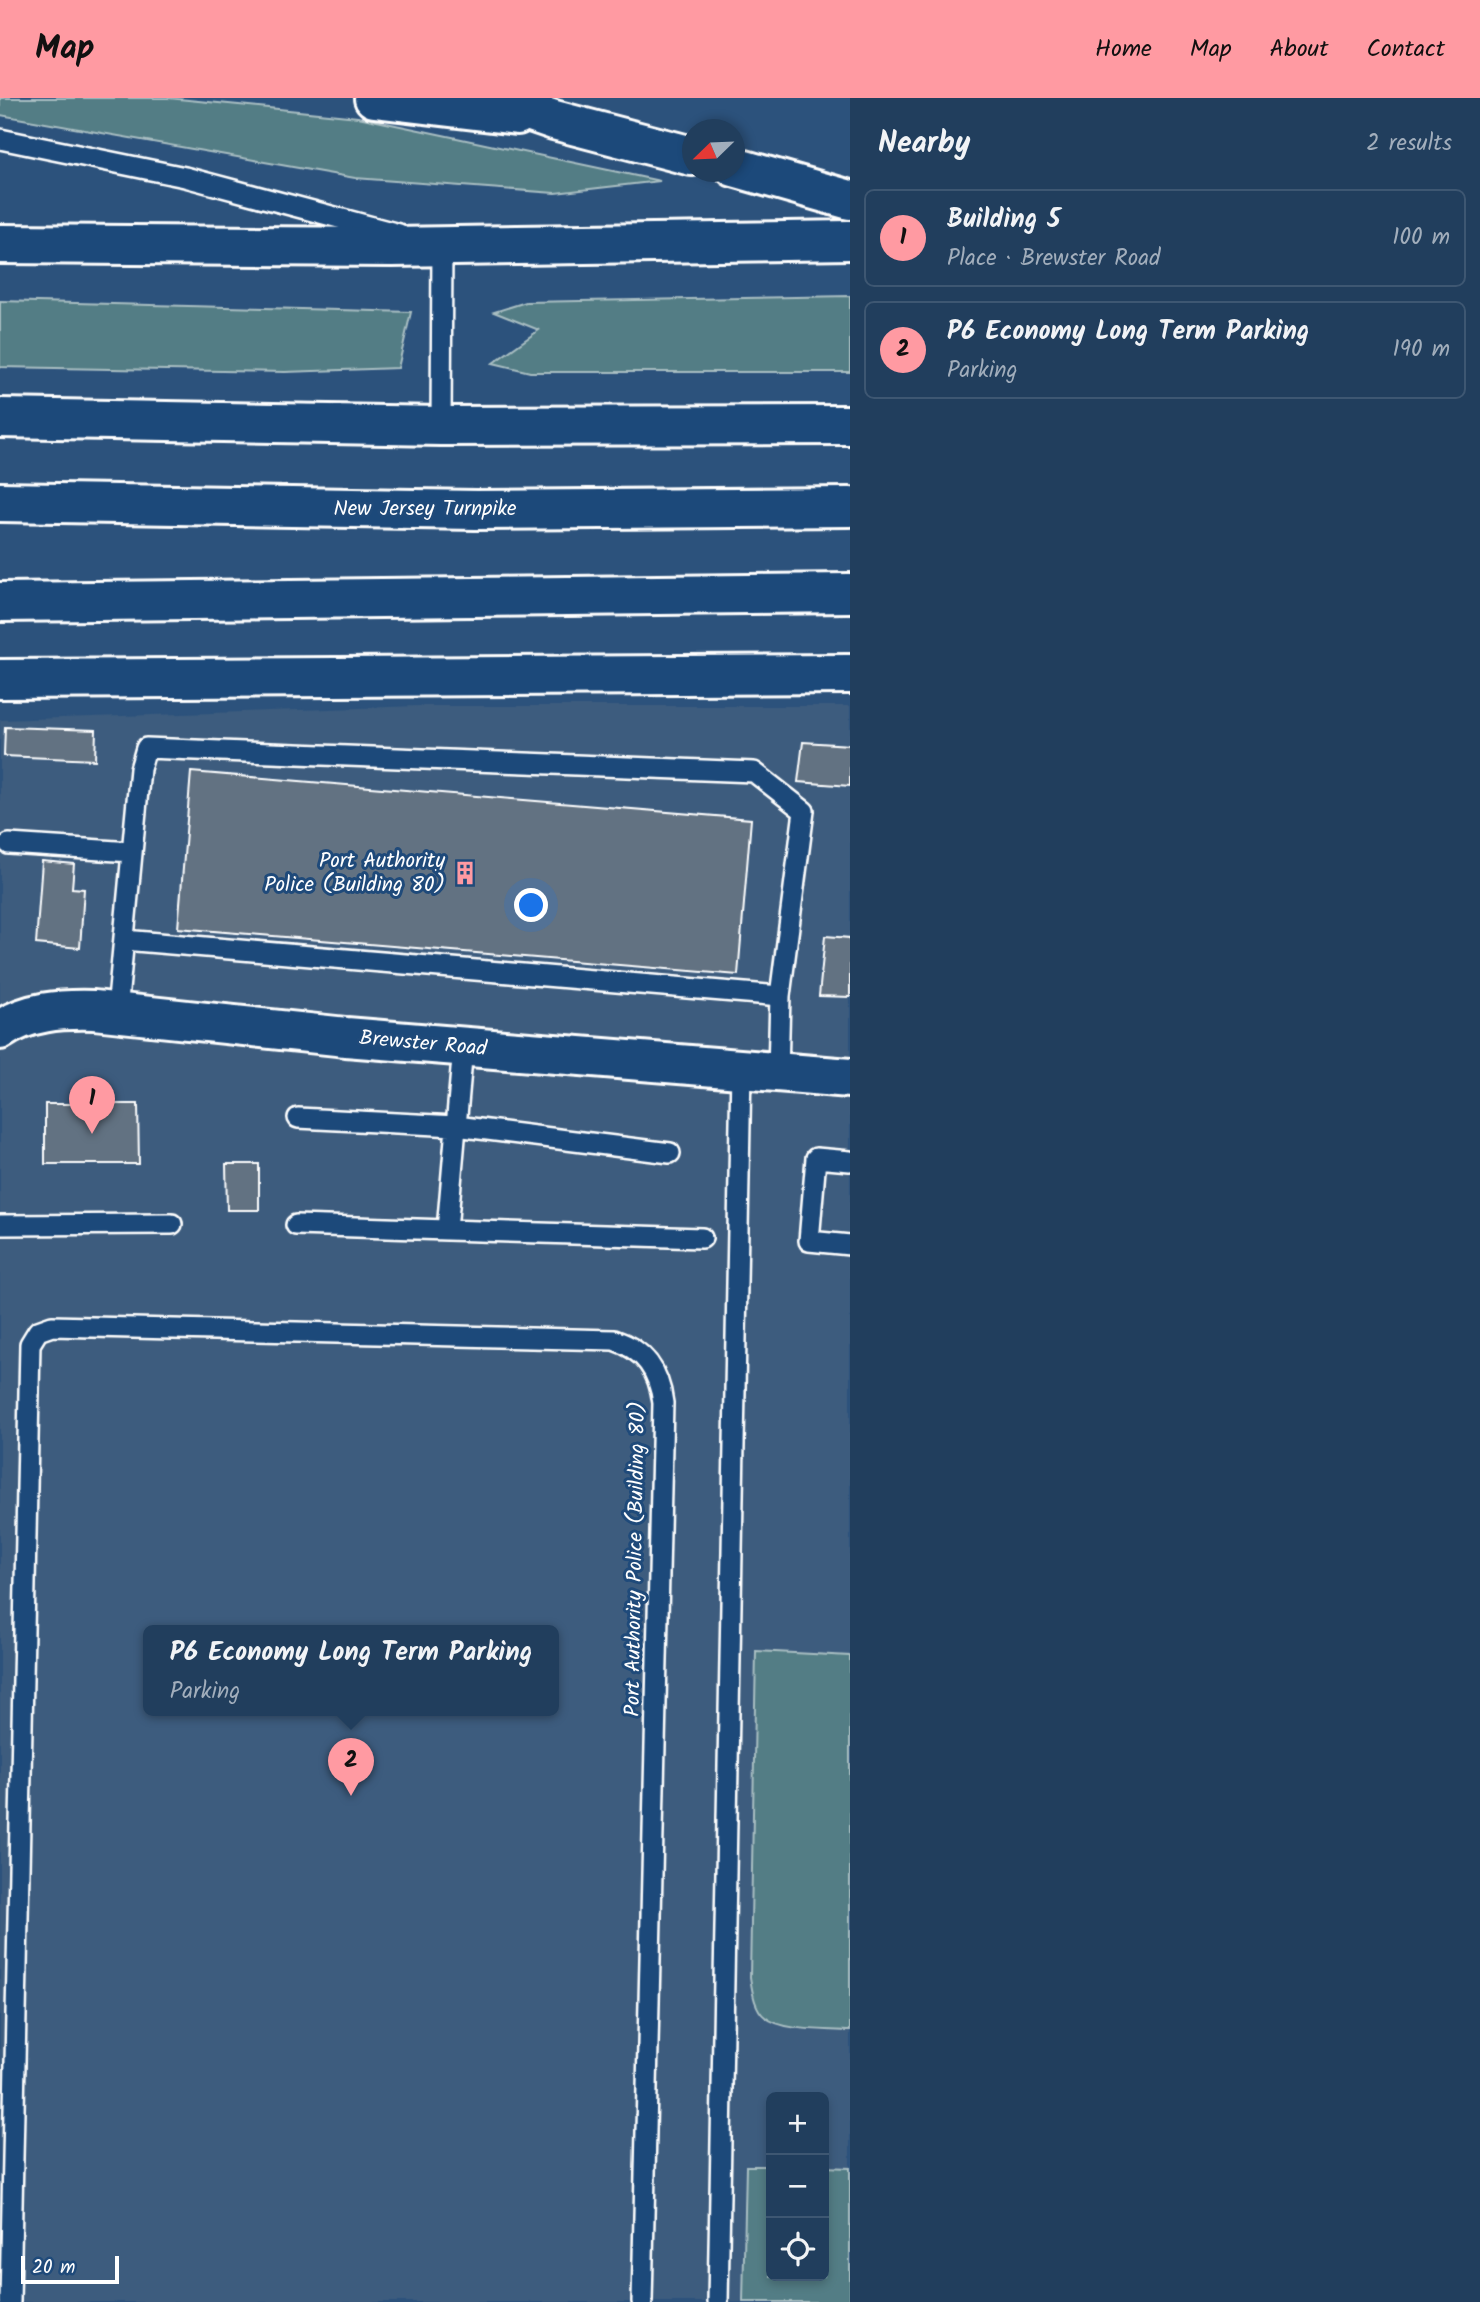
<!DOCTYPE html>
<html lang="en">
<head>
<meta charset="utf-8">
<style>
  body { margin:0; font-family:Kalam,sans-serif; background:#2d4966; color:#f1f3f6 }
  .controls { position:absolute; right:21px; bottom:21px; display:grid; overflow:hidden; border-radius:10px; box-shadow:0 4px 10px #0003 }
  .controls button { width:63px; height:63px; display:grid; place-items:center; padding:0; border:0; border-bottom:2px solid #3e5772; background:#213e5d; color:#f1f3f6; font:35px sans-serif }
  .compass { position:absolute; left:682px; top:21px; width:63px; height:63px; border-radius:50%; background:#213e5d; box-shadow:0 4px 10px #0003; rotate:247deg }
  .scale { position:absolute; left:21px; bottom:18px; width:98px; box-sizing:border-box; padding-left:7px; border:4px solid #fff; border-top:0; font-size:19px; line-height:24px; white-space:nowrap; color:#fff; -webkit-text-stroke:5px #1f4a7a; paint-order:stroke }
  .you { position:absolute; left:532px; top:808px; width:24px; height:24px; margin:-18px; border:5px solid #fff; border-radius:50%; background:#1a73e8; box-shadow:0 0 0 10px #1a73e833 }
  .badge { display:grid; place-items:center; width:46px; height:46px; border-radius:50%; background:#ff9aa2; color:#111; font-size:23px; font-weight:700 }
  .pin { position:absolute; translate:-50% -58px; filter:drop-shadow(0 2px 4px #0008) }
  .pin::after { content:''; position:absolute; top:37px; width:24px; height:21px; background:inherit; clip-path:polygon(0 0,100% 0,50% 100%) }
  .popup { position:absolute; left:143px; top:1527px; width:416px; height:91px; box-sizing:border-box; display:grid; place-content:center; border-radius:10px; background:#213e5d; filter:drop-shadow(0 2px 5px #0005); font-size:23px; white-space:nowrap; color:#a2aebc }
  .popup b { font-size:26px; color:#f1f3f6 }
  .popup::after { content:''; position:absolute; left:50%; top:100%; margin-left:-14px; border:14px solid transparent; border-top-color:#213e5d }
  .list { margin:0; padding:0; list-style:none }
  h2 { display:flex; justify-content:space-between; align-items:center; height:91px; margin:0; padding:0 28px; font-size:30px }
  h2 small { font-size:23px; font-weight:400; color:#a2aebc }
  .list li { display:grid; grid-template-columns:46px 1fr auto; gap:21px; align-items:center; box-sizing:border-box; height:98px; margin:0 14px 14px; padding:0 14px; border:2px solid #3e5772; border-radius:10px }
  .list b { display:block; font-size:26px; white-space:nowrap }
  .list p { margin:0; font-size:23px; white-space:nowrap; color:#a2aebc }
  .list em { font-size:23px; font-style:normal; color:#a2aebc }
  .icon { flex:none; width:38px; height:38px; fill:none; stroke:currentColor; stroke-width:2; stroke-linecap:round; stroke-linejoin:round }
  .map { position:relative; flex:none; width:850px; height:2204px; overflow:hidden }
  header { display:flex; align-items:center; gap:42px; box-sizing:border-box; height:98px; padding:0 35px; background:#ff9aa2; color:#111 }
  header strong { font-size:33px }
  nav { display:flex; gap:38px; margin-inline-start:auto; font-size:24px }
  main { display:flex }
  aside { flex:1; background:#213e5d }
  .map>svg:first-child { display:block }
  .built { fill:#3c5c7e; fill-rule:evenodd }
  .green { fill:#537d85; stroke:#a9bec2; stroke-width:2 }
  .building { fill:#627282; stroke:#fff; stroke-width:2 }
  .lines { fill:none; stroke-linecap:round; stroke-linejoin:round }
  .service-casing { stroke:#fff; stroke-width:24 }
  .minor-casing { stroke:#fff; stroke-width:44 }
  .motorway-casing { stroke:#fff; stroke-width:44 }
  .service { stroke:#1f4a7a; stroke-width:19 }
  .minor { stroke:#1f4a7a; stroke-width:38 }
  .motorway { stroke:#1f4a7a; stroke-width:38 }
  .labels { text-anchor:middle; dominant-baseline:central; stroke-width:6; stroke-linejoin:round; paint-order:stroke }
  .street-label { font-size:21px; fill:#fff; stroke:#1f4a7a }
  .poi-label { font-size:21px; fill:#fff; stroke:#1f4a7a; text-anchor:end }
</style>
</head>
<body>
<header>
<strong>Map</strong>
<nav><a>Home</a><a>Map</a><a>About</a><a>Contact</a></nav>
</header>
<main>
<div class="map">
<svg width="850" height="2204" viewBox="0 0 850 2204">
  <rect width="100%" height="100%" fill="#2c527c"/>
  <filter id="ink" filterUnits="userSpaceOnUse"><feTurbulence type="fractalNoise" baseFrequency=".0143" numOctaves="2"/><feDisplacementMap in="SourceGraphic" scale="14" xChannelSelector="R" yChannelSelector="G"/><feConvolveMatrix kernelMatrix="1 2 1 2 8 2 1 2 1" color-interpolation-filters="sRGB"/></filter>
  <g filter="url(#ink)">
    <path class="built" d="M418,608H850V2204H0V622ZM148,1532H554V1612H148ZM771,1999H824V2178H771Z"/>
    <path class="green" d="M0,0H168L358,19L660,83L555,95L355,80L0,17Z
      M850,198V274H530L493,265L539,232L494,214L526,204Z
      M0,203L411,214L398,270L285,274L0,269Z
      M756,1553L850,1558V1933C827,1931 783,1934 765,1919C754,1911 752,1891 750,1879Z
      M746,2068H771V2178H824V2069L850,2070V2204H743Z"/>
    <path class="building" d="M5,629L96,632L95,662L4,658Z
      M803,644L850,647V688L798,684Z
      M191,674L751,721L738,877L178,830Z
      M42,763L74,766L72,790L84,791L80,850L36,846Z
      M825,838L850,840V899L819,898Z
      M45,1006H138L139,1066H45Z
      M226,1066H259V1112H227Z"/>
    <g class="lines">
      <g class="service-casing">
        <path id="service" d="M0,41L185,79L399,136
          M438,147L442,148L441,328
          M9,746L132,754
          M124,842L780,898
          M117,913L140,671L146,650L754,674L804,713L780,898L778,974
          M463,949L447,1132L702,1140
          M298,1020L456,1028L670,1055
          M850,1063L816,1060L809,1143L850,1147
          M0,1127L172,1126
          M296,1127L447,1132
          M10,2204L30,1246L38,1233L52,1228L614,1242C645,1252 659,1273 663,1305L642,2204
          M718,2204L741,971"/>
      </g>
      <g class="minor-casing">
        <path id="minor" d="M0,932C28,913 61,911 94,912L346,939L850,980"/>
      </g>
      <g class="motorway-casing">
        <path id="motorway" d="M374,0L517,17
          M490,0L554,22L692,58
          M734,69L850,102
          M0,146L392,149L850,142
          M0,320L441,328L850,327
          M0,404L476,412L850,409
          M0,504L850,495
          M0,581L850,576"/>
      </g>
      <use href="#service" class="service"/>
      <use href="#minor" class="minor"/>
      <use href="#motorway" class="motorway"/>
    </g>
  </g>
  <defs>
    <g id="building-bare" transform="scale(1.89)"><path d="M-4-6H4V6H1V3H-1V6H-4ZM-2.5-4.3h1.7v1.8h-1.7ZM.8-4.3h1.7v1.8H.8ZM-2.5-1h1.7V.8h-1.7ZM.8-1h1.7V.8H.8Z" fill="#ff9aa2" stroke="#1f4a7a" stroke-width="2.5" paint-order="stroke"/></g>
  </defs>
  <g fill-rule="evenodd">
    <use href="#building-bare" x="465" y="775"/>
  </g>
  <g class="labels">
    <g class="street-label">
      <text x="425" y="411">New Jersey Turnpike</text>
      <text transform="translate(423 946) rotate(5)">Brewster Road</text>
      <text transform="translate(636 1461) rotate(-89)">Port Authority Police (Building 80)</text>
    </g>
    <g class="poi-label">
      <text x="445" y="763">Port Authority<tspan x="445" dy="24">Police (Building 80)</tspan></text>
    </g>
  </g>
</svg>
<div class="controls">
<button>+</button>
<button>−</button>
<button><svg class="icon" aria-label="locate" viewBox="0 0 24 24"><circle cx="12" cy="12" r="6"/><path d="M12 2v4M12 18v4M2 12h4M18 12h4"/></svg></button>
</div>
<svg class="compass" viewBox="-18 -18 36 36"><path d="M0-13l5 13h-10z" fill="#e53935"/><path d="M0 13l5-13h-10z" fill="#a2aebc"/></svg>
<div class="scale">20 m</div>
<div class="you"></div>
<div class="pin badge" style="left:92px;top:1036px">1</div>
<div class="pin badge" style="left:351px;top:1698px">2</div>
<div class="popup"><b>P6 Economy Long Term Parking</b>Parking</div>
</div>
<aside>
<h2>Nearby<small>2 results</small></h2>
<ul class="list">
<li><span class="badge">1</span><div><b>Building 5</b><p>Place · Brewster Road</p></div><em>100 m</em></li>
<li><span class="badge">2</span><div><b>P6 Economy Long Term Parking</b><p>Parking</p></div><em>190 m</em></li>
</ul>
</aside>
</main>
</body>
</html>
